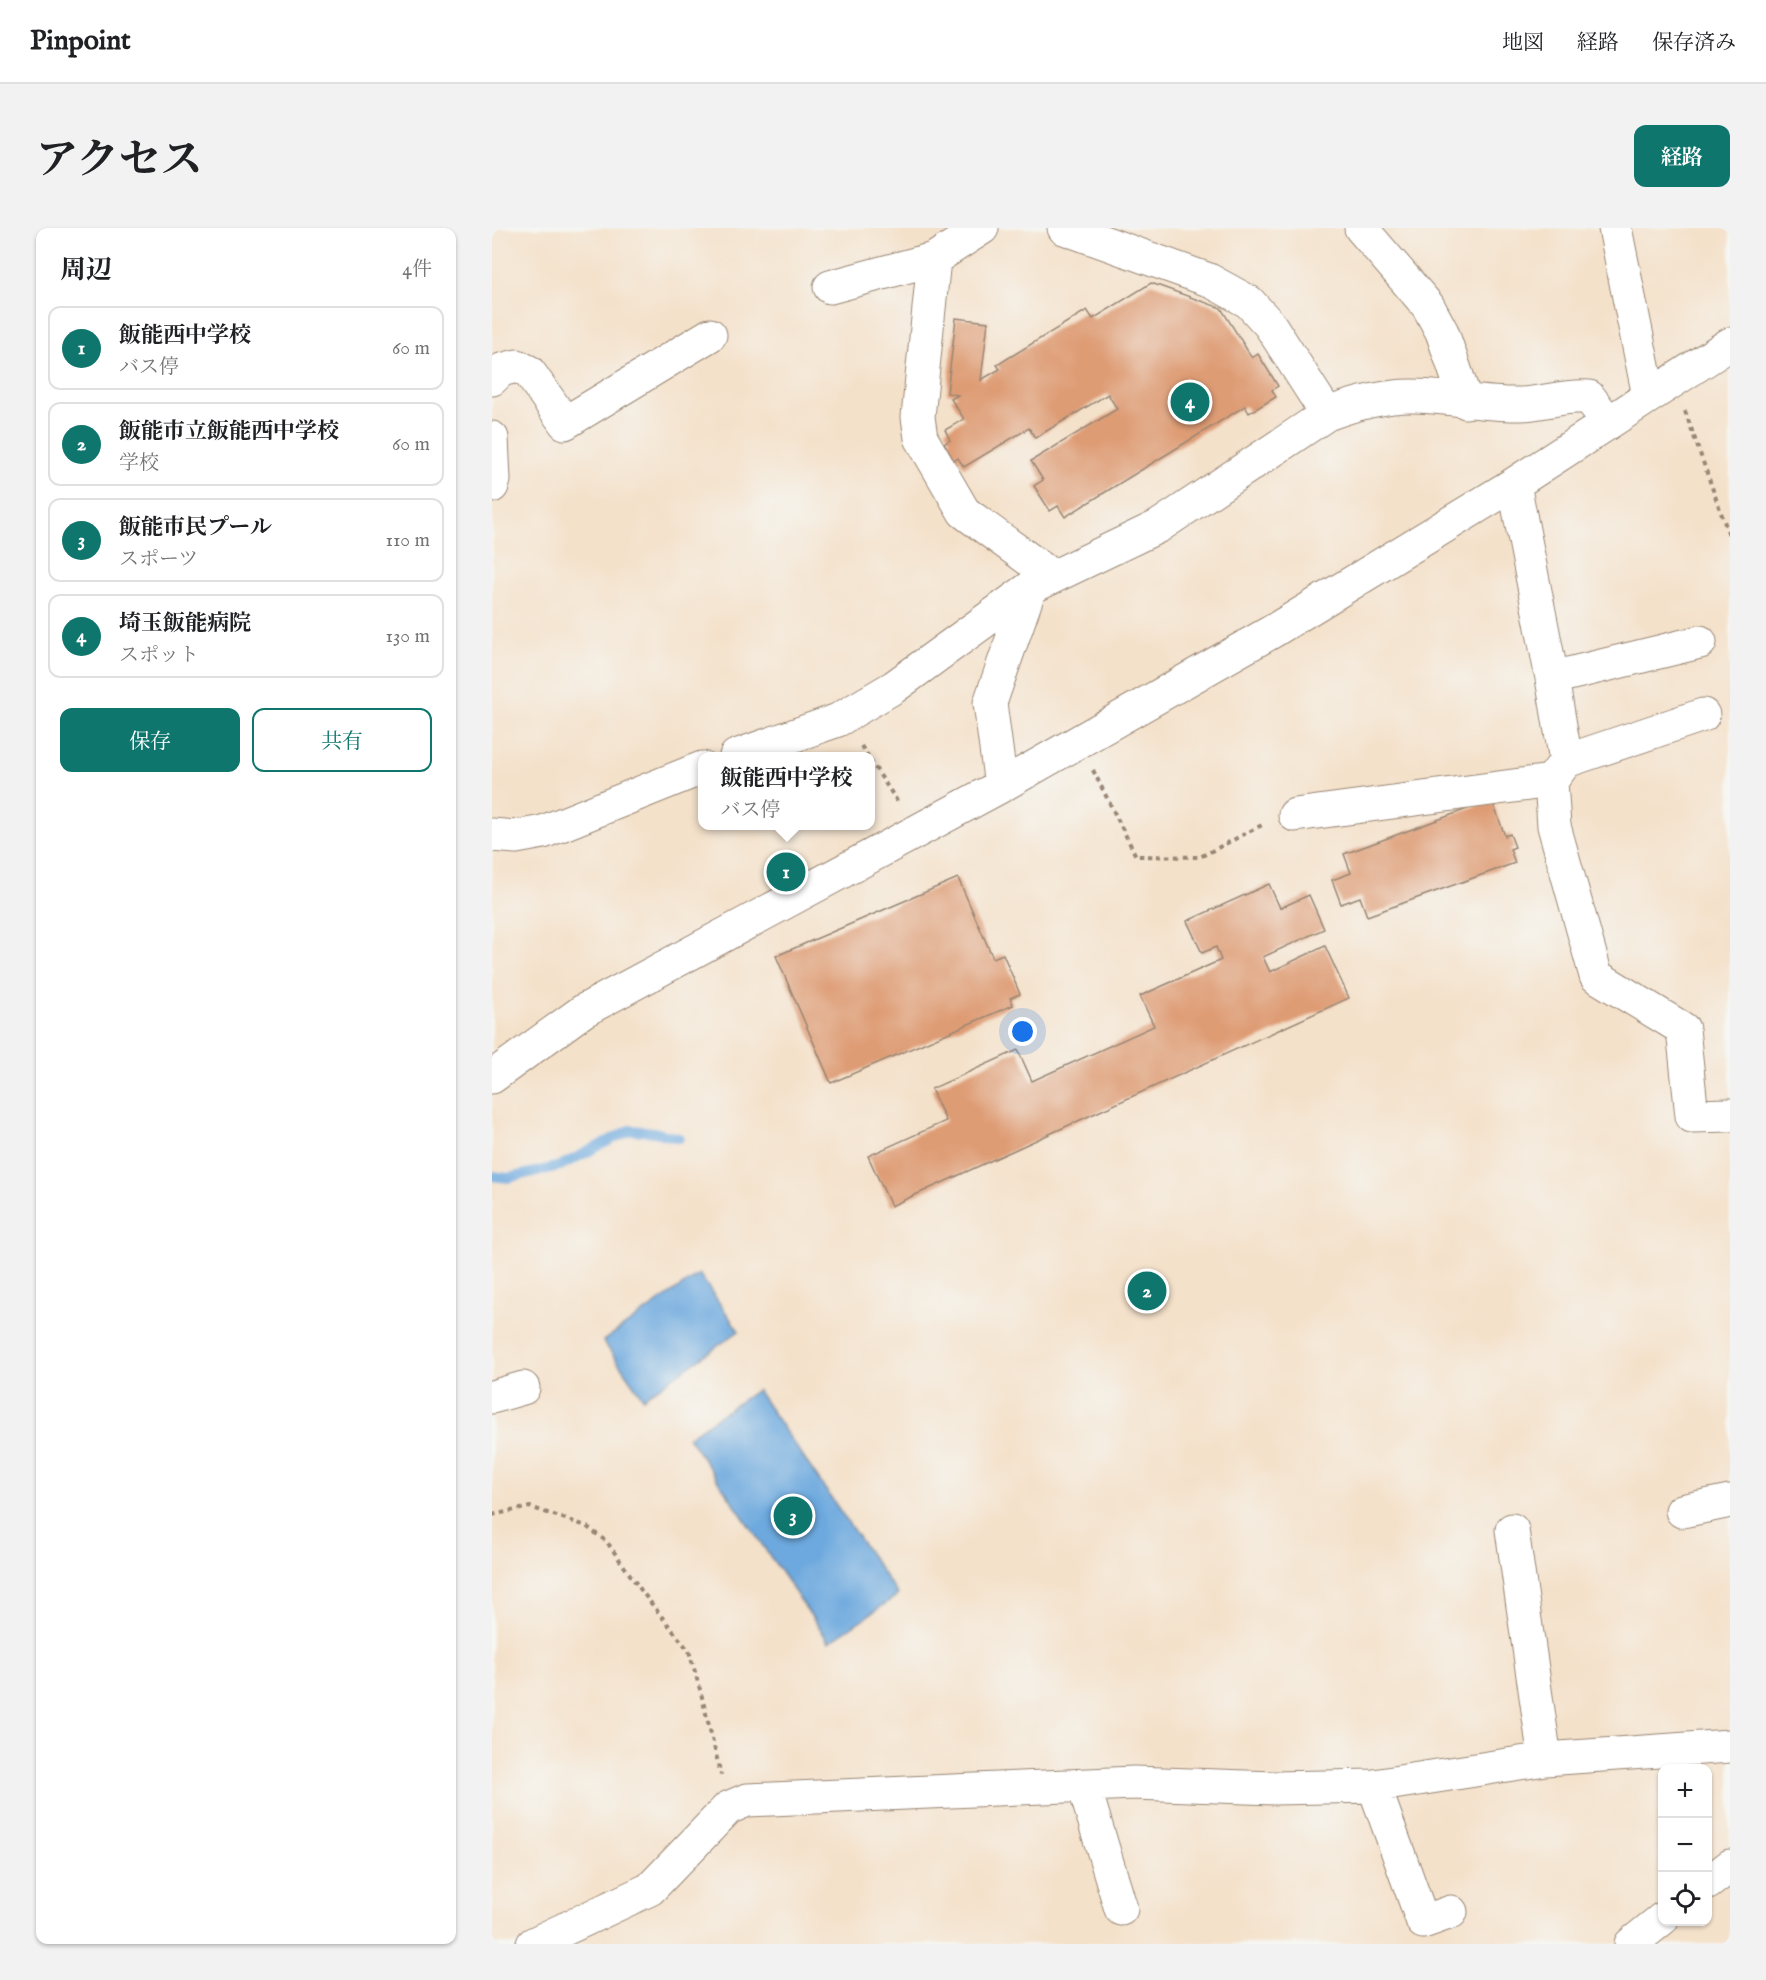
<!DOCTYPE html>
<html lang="ja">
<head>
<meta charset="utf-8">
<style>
  body { margin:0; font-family:"IM FELL English","Noto Serif JP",serif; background:#f2f2f2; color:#202124 }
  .controls { position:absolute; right:18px; bottom:18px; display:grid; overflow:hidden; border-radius:12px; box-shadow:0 2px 4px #0004 }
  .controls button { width:54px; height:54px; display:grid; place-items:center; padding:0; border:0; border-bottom:2px solid #e0e0e0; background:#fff; color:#202124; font:30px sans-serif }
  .you { position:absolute; left:531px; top:804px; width:21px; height:21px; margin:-15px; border:4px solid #fff; border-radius:50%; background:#1a73e8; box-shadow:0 0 0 9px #1a73e833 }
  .badge { display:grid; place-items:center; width:39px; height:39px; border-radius:50%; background:#0f766e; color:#fff; font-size:20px; font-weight:700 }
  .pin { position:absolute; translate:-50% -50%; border:3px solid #fff; box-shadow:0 2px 6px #0006 }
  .popup { position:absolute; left:206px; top:524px; width:177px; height:78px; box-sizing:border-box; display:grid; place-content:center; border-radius:12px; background:#fff; filter:drop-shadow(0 2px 4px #0005); font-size:20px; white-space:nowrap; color:#757577 }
  .popup b { font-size:22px; color:#202124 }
  .popup::after { content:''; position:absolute; left:50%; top:100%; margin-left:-12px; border:12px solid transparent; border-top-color:#fff }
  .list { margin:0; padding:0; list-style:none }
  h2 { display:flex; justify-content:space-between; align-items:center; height:78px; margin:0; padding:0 24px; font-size:26px }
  h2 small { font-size:20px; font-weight:400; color:#757577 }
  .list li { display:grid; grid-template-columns:39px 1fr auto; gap:18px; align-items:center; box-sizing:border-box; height:84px; margin:0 12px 12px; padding:0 12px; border:2px solid #e0e0e0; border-radius:12px }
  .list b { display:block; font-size:22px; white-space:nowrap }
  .list p { margin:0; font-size:20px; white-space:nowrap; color:#757577 }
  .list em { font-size:20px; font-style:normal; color:#757577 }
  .actions { display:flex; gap:12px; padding:18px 24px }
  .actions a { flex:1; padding:14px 0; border:2px solid #0f766e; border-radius:12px; text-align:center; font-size:21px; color:#0f766e }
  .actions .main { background:#0f766e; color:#fff }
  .icon { flex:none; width:33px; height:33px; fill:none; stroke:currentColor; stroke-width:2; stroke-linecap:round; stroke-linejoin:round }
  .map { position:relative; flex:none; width:1238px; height:1716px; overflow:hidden; border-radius:12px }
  header { display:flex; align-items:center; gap:36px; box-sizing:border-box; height:84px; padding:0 30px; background:#fff; border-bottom:2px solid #e0e0e0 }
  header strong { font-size:28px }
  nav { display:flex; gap:33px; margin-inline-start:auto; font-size:21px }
  .intro { display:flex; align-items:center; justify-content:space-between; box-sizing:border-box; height:144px; padding:0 36px }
  h1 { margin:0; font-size:42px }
  .button { padding:15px 27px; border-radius:12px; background:#0f766e; color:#fff; font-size:21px; font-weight:700 }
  main { display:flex; gap:36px; padding:0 36px }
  aside { flex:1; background:#fff; border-radius:12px; box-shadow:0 2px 4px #0004 }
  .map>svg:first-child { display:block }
  .water { fill:#6da9de; stroke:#546a7e; stroke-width:1.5 }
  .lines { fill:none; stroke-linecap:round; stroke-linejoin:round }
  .stream { stroke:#6da9de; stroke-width:10 }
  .building { fill:#de9c75 }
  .minor-casing { stroke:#988674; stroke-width:35 }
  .major-casing { stroke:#988674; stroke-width:35 }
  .path { stroke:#988674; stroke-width:4; stroke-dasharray:4.5 4.5; stroke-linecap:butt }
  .minor { stroke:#fff; stroke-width:33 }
  .major { stroke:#fff; stroke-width:33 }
</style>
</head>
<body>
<header>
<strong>Pinpoint</strong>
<nav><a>地図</a><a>経路</a><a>保存済み</a></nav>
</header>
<div class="intro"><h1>アクセス</h1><a class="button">経路</a></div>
<main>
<aside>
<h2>周辺<small>4件</small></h2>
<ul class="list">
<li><span class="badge">1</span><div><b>飯能西中学校</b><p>バス停</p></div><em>60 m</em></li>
<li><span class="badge">2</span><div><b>飯能市立飯能西中学校</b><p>学校</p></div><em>60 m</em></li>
<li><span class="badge">3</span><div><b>飯能市民プール</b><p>スポーツ</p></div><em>110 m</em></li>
<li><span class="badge">4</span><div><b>埼玉飯能病院</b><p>スポット</p></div><em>130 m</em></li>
</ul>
<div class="actions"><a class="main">保存</a><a>共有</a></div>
</aside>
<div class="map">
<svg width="1238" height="1716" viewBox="0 0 1238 1716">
  <rect width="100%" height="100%" fill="#f6f6f2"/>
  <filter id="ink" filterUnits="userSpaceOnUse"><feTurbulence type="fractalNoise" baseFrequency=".0167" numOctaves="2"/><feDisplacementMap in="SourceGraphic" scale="12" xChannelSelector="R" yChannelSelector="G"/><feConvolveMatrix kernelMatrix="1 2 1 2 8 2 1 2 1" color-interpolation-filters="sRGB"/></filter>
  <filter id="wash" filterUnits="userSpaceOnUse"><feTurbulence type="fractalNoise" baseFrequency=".008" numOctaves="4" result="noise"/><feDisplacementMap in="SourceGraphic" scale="24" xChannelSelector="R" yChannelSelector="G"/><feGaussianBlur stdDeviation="1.35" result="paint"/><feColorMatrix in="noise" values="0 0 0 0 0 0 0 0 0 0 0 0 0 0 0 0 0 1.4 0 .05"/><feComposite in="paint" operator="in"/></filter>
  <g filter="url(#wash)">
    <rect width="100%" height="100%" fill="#f4e1ca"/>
    <path class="water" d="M207,1046L247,1103L151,1170L111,1113Z
      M265,1162L406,1367L337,1414L196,1209Z"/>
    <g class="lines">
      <path class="stream" d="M0,948L16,950L68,938L138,902L162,904L187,910"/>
    </g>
    <g id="blocks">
      <path class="building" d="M659,55L729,80L760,130L766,126L786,158L780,162L784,169L757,185L753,178L573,289L566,278L558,283L542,258L551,252L539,233L625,181L616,166L543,210L537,200L472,239L466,230L462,233L452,216L458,212L453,202L472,191L459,171L466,167L455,165L464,90L496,94L489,152L508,141L505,137L595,82L601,91Z
        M1000,572L1013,608L1018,606L1023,619L1018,621L1023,635L875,688L868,669L849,676L840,652L859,645L852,626Z
        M466,650L501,730L511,726L528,766L518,770L521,777L339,855L284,728Z
        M777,656L788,680L817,667L832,701L771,729L778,744L833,718L857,770L399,978L376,928L454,893L439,861L526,822L540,853L662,798L648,768L729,732L724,719L710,725L695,693Z"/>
    </g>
  </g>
  <g filter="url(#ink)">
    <use href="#blocks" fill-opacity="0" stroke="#988674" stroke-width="1.5"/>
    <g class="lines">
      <g class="minor-casing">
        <path id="minor" d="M572,0L717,52L757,74L778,97L835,186C862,176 890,168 919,168C956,168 992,177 1029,176C1052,175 1073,167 1097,169L1116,194
          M869,0L936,78L950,104L974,174
          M1123,0L1157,168
          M442,31L426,189L429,210L472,284L561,349
          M338,59L442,31L490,0
          M0,151L9,142L25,138L37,144L73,195L218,107
          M0,210L2,252L0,258
          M1022,256L1060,450L1074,533L1059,553L1062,598L1104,748L1191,801L1200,888L1238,887
          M1060,450L1208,414
          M244,528L346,492L402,459L538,360L667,298L835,186
          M1074,533L1211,487
          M509,558L498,475L538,360
          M803,587L1059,553
          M0,607L24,609L51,604L210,540
          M0,849L91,783L509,558L781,403L1022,256L1238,116
          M0,1169L31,1160
          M1190,1283L1238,1273
          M1020,1302L1053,1531
          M592,1558L629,1681
          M882,1558L931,1694L959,1684
          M41,1716L158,1661L236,1580L255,1572L642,1555L782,1560L882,1558L1053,1531L1238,1518"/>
      </g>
      <g class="major-casing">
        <path id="major" d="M1216,1655L1238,1638
          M1139,1716L1170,1691"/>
      </g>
      <path class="path" d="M1193,183L1238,310
        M369,518L376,528
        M378,532L407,576
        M601,542L644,628L708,629L772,596
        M0,1287L38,1279L94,1298L115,1314L151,1365L197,1423L209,1465L229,1547"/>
      <use href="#minor" class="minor"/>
      <use href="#major" class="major"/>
    </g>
  </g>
</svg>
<div class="controls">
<button>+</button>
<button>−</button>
<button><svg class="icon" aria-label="locate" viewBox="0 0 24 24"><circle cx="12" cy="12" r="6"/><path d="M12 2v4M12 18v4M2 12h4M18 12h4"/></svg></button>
</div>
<div class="you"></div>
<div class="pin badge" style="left:294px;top:644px">1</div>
<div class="popup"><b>飯能西中学校</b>バス停</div>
<div class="pin badge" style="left:655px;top:1063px">2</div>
<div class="pin badge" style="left:301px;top:1288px">3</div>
<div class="pin badge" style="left:698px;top:174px">4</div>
</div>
</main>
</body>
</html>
